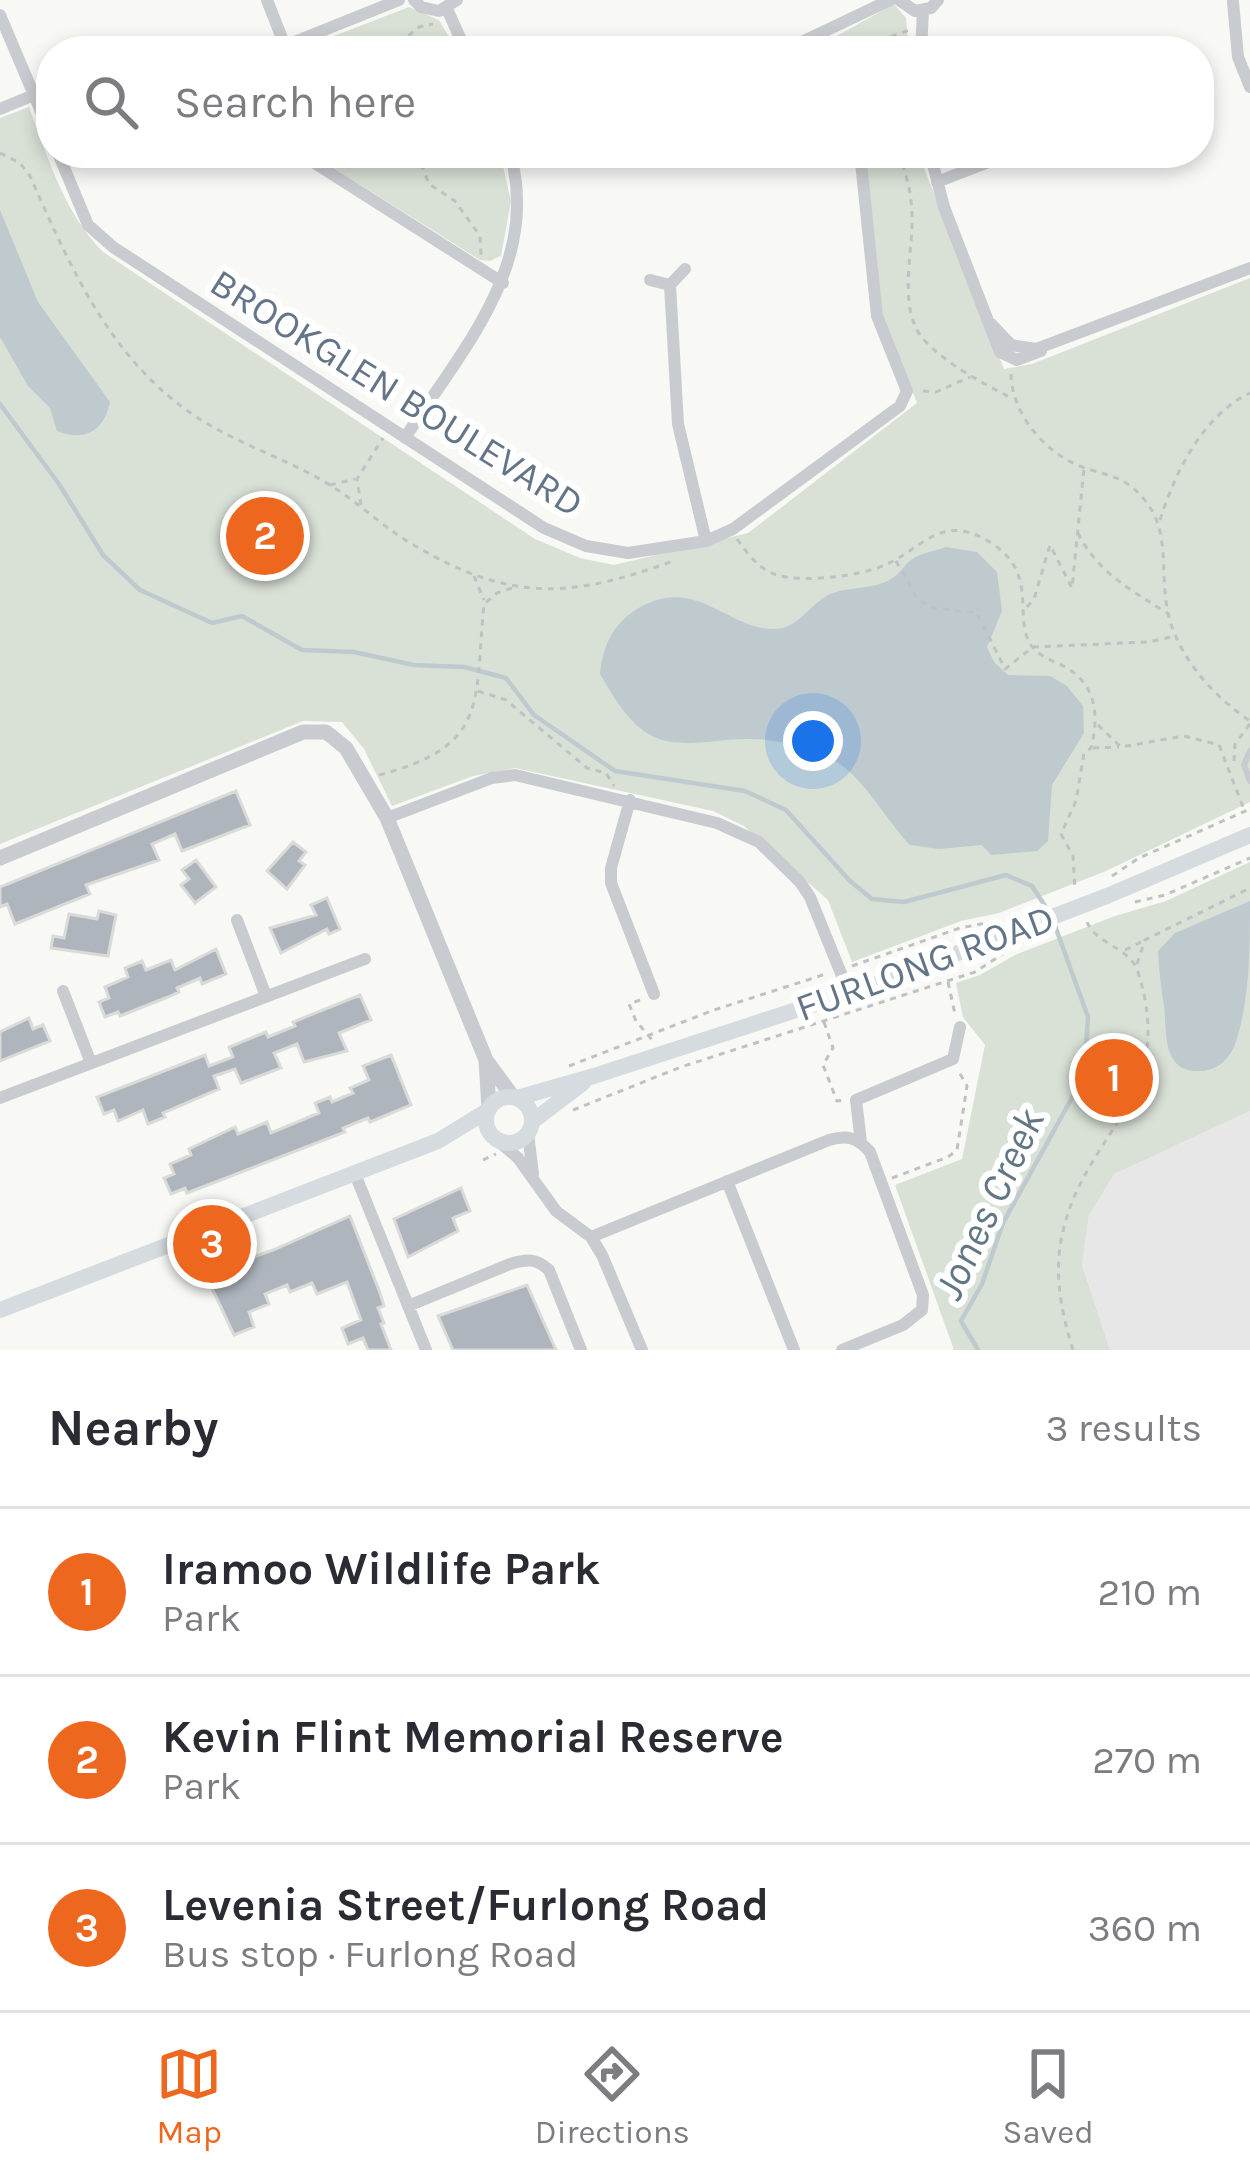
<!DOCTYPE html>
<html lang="en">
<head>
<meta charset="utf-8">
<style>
  body { margin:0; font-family:Karla,sans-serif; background:#f2f2f3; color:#2b2b33 }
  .you { position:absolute; left:813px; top:741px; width:42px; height:42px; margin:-30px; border:9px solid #fff; border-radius:50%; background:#1a73e8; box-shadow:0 0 0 18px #1a73e833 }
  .badge { display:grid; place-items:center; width:78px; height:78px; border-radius:50%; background:#ee671f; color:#fff; font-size:39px; font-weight:700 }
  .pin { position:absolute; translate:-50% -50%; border:6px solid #fff; box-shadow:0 3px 12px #0006 }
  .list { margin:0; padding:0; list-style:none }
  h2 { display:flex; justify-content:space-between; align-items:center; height:156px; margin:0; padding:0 48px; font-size:51px }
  h2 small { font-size:39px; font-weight:400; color:#7c7c81 }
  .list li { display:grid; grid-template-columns:78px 1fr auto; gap:36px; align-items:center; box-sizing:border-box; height:168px; padding:0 48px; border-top:3px solid #e1e1e2 }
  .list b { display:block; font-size:45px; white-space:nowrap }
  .list p { margin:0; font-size:39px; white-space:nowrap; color:#7c7c81 }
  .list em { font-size:39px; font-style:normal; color:#7c7c81 }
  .icon { flex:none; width:66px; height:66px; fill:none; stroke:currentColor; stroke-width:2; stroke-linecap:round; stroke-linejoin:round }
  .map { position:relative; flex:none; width:1250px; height:1350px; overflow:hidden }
  .search { position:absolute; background:#fff; box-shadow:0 6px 18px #0003; left:36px; right:36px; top:36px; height:132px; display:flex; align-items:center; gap:30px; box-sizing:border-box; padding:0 42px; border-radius:48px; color:#7c7c81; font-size:45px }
  .sheet { height:660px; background:#fff }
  nav { display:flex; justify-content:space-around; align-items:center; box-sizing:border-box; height:168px; border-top:3px solid #e1e1e2; background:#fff; font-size:33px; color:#7c7c81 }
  nav a { display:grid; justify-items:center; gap:6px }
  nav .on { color:#ee671f }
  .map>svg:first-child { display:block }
  .built { fill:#e6e7e6 }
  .green { fill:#d9e0d6 }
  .water { fill:#bfcacf }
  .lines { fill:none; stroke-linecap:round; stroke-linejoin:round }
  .stream { stroke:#bfcacf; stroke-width:4.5 }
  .building { fill:#aeb5bc; stroke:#dadad8; stroke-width:3 }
  .path { stroke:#bfc2c4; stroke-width:3; stroke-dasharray:6 6; stroke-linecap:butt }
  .service { stroke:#c8cbcf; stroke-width:6 }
  .minor { stroke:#c8cbcf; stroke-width:12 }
  .tertiary { stroke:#c8cbcf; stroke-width:15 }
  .secondary { stroke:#d6dbe0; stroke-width:16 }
  .labels { text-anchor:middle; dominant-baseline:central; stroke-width:12; stroke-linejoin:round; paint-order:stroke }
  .street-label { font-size:39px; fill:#657588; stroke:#fff }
  .water-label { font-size:42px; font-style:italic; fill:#617783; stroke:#fff }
</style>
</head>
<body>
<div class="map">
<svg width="1250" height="1350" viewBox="0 0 1250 1350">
  <rect width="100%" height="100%" fill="#f8f8f5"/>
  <path class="built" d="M1250,1111V1350H1110L1082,1263L1089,1215L1113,1174Z"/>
  <path class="green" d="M894,4L906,18L909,51H830L826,42Z
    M409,7L439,20L457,51H295Z
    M29,107C49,160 63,211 103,252L535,539L580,558L614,565L748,533L917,403L883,318L865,153H918L1004,369L1032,364L1250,278V802L1106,871L999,913L961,921L852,962L828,900L744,826L713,811L515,768L473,776L392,806L364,749L342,722L303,721L0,844V118Z
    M310,153H500L511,201L501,256L490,261L480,260Z
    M1250,862V1111L1114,1174L1089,1215L1082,1264L1110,1350H954L895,1185L962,1159L985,1045L963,1017L956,983L980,975L1015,955L1115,916L1166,901Z"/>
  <path class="water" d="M0,210L38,302L110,402C104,431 85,442 57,431L50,408L28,386L0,337Z
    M946,547L977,552L997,572L1002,611L987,647L994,662L1008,675L1050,676L1067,686L1083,706L1084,733L1052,785L1048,841L1037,851L991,855L982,845L939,849L910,845C884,818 862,773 828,757C804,746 773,738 746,739C718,739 681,749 654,737C629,725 613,696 600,674C603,647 611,627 634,611C698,569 731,638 783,628C799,624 813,603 828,595C847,586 874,590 891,579C899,575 904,565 911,560C920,553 935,551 946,547Z
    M1250,901C1250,949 1250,1004 1234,1047C1226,1063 1215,1071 1198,1071C1161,1072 1167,1029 1164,1006C1161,988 1159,970 1158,951L1175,933Z"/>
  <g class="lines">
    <path class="stream" d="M0,404L59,484L103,555L140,590L212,623L242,616L302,650L354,652L414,665L464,667L506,678L534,715L615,771L745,791L786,810L850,881L872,899L904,902L1006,875L1032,886L1049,912
      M978,1350L961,1321L982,1284L1003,1223L1084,1076L1088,1017L1054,923"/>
  </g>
  <path class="building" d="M236,791L250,825L182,851L175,834L152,844L159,860L86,885L90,894L15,924L7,904L0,907V887Z
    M293,842L306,852L299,861L305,865L287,889L267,871Z
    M196,860L216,887L195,903L181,885L189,879L182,870Z
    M327,898L340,929L329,934L327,929L281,953L270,928L316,915L311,905Z
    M99,911L116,915L108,956L51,948L53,936L64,938L69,914L97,919Z
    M216,949L226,974L202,984L200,978L177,988L179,992L168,997L120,1016L118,1012L105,1017L99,1002L109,998L105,987L128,977L125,968L142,961L146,970L171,960L175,970Z
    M360,995L371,1020L339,1033L347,1051L304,1062L297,1044L274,1053L281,1068L241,1083L235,1069L214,1076L219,1089L163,1113L165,1117L148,1124L143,1110L118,1121L114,1110L104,1114L97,1097L205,1055L209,1066L233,1057L229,1047L266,1032L268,1037L295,1026L293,1022Z
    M29,1018L33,1029L43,1025L50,1041L0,1061V1032Z
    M391,1055L411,1105L370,1122L368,1118L343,1128L345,1132L187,1193L185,1188L171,1194L164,1178L174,1174L170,1164L191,1155L189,1149L235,1127L238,1134L267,1122L271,1133L319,1113L315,1103L330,1097L332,1102L353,1093L350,1088L369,1080L363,1066Z
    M461,1188L470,1211L453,1218L458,1231L408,1257L394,1219Z
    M350,1216L380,1293L384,1306L378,1308L384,1323L381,1324L391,1350H368L363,1338L348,1344L342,1328L361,1320L347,1282L317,1294L312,1283L290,1292L287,1285L265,1294L269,1304L249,1312L254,1327L234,1335L210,1284L218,1281L213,1269L248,1252L251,1258L273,1250Z
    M527,1285L556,1350H453L438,1316Z"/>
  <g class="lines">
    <path class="path" d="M832,42C856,50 886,39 909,30
      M390,51L419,27L433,24
      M0,153L20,163L30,176C70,266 108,356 192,414C236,444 286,458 330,485C359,503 383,527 412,544C509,602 569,599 673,561
      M417,153L429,184L455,201L480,236L481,255
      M898,153C908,176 913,201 912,226C911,261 898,316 927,343C951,367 983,383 1013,399
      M1011,374C1012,416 1047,456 1088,469C1111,476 1126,478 1143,498C1172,531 1159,573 1168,613C1178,657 1213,696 1250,721
      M923,391L936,392L970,377
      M330,485L355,479
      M361,505L357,479L383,438
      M1160,520C1175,473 1202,416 1250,393
      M1078,533C1097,572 1131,590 1167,613
      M737,539C748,554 758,569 777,575C803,583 861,576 885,565C925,547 942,511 993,544C1042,577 1009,623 1035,650C1043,658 1057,662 1067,668C1097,686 1099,717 1091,748L1084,753L1076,801L1061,834L1073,856L1075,890
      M896,561L918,600L934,608L977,613L1005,669L1033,647L1148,642L1176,636
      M474,576L484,600
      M1027,607L1034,599L1050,545L1072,588L1084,468
      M478,691L506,700L587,768L606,773L614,786
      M1098,725L1121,747L1184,736L1219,745L1245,812
      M1093,748L1119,747
      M1234,761L1235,744L1250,724
      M379,775C490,746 474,703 484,604L497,593L512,588
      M1112,876L1139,858L1250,809
      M1135,902L1165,895L1250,858
      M1125,950L1143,941
      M1137,964L1145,940L1250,888
      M852,966L960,928L997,921
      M948,982L955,1014
      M640,1000L629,1004L636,1021L653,1041
      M824,1022L833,1048L823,1065L837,1101L845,1100
      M569,1066L714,1010L826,974
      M573,1110L681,1067L975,972L1003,954
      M483,1160L496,1154
      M892,1178L948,1157L957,1150L967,1086L959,1072
      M1073,1350C1061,1311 1053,1272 1063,1231C1087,1129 1178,1098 1138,972C1130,947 1098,946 1087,922"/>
    <path class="service" d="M1250,751L1244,765L1250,781"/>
    <path class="minor" d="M267,0L285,46
      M414,0L421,7L439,11L457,0
      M899,0L915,11L931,8L938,0
      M1233,2L1238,57L1250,87
      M447,9L466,51
      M0,15L51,135
      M272,51L399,0
      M783,51L890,0
      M921,51L923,11
      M0,109L34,95
      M58,153L88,225L113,247L544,528L586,546L628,553L706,541L733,529L900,406L907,391L877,316L860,153
      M299,153L503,283
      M930,153L944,207L1000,352L1017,360L1041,351
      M937,182L1012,153
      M650,280L670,285L685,269
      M670,285L678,424L706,541
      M991,324L1011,345L1036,349L1250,268
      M405,438C461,350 542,264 510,153
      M630,800L611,868V883L654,994
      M387,818L492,778L515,775L717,823L759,842L800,882L810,897L849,993
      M237,920L266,996
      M63,991L91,1063
      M0,1098L365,959
      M528,1134L533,1174
      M497,1140L518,1158L556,1211L591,1237L602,1255L642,1350
      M861,1142L856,1100L953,1059L960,1027
      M355,1174L426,1350
      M727,1181L794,1350
      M591,1237L829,1140C847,1135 857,1137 870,1152L923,1295L922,1310L903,1325L842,1350
      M408,1306L510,1264C527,1259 536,1258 549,1270L581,1350"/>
    <path class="tertiary" d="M0,858L303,732H326L346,748L387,818L486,1060L513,1097
      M486,1060L489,1108"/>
    <path class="secondary" d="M486 1120a23 23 0 1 1 46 0a23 23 0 1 1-46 0Z
      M517,1098L594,1076L882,982L1107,896L1250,835
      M533,1121L583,1083
      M0,1310L438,1141L487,1111"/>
  </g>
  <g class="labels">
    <g class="street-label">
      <text transform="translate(397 393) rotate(32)">BROOKGLEN BOULEVARD</text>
      <text transform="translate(925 963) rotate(-20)">FURLONG ROAD</text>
    </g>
    <g class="water-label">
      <text transform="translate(989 1204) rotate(-65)">Jones Creek</text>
    </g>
  </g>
</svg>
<div class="you"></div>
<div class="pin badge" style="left:1114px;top:1078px">1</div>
<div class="pin badge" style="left:265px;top:536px">2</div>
<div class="pin badge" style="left:212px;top:1244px">3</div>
<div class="search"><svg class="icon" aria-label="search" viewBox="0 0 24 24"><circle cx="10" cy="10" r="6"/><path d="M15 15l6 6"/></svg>Search here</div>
</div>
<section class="sheet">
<h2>Nearby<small>3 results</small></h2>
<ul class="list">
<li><span class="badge">1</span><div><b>Iramoo Wildlife Park</b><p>Park</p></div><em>210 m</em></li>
<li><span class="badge">2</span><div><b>Kevin Flint Memorial Reserve</b><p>Park</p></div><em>270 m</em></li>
<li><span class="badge">3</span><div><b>Levenia Street/Furlong Road</b><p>Bus stop · Furlong Road</p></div><em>360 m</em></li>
</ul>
</section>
<nav>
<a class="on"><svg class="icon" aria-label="map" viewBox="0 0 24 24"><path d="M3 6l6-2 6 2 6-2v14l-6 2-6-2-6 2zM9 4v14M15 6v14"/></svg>Map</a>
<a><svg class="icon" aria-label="directions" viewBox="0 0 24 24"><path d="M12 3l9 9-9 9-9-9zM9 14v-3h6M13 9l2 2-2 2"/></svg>Directions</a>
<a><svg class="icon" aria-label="saved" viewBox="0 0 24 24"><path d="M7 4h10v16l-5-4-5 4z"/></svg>Saved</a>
</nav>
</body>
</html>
